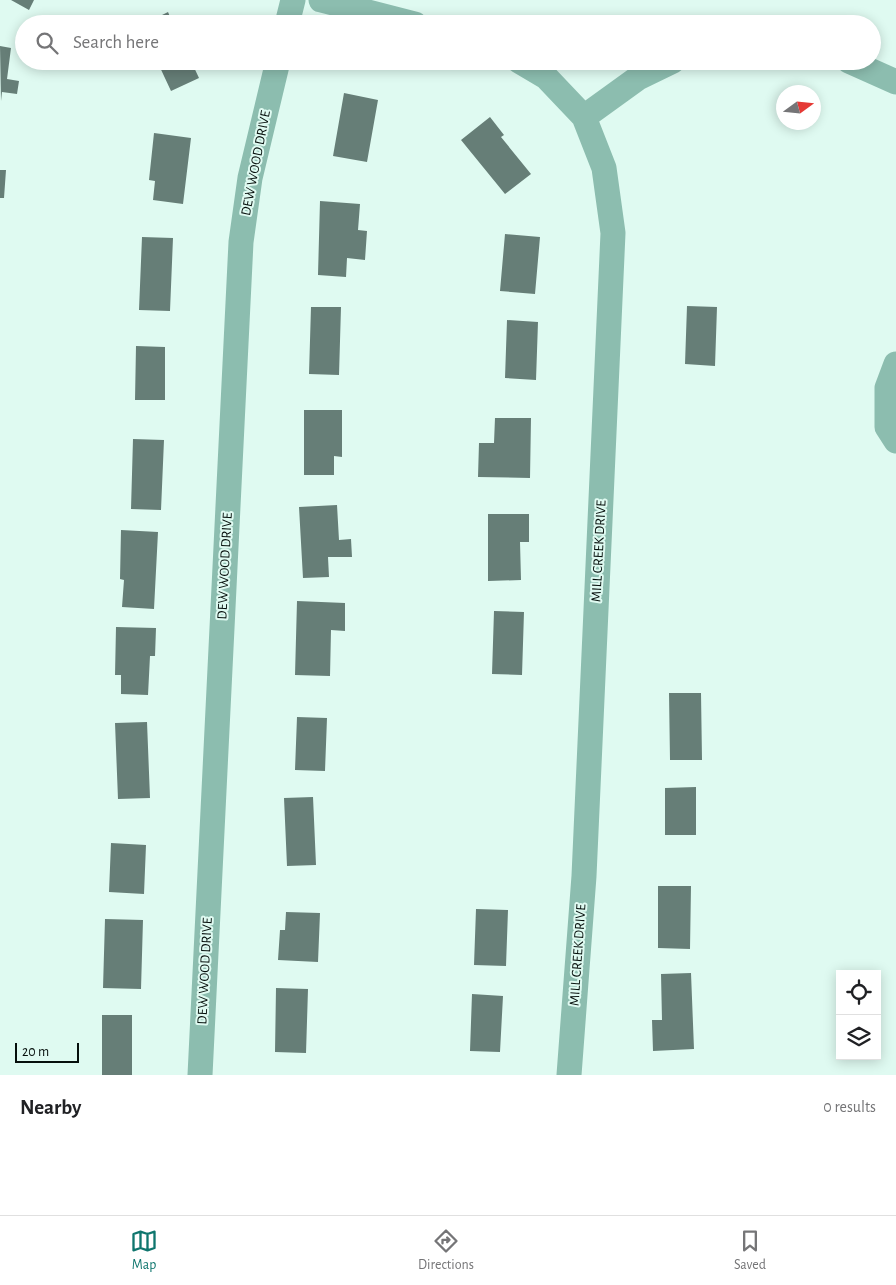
<!DOCTYPE html>
<html lang="en">
<head>
<meta charset="utf-8">
<style>
  body { margin:0; font-family:"Alegreya Sans",sans-serif; background:#f2f2f2; color:#202124 }
  .controls { position:absolute; right:15px; bottom:15px; display:grid; overflow:hidden; border-radius:0px; box-shadow:0 2px 12px #0003 }
  .controls button { width:45px; height:45px; display:grid; place-items:center; padding:0; border:0; border-bottom:1px solid #e0e0e0; background:#fff; color:#202124; font:25px sans-serif }
  .compass { position:absolute; left:776px; top:85px; width:45px; height:45px; border-radius:50%; background:#fff; box-shadow:0 2px 12px #0003; rotate:75deg }
  .scale { position:absolute; left:15px; bottom:12px; width:64px; box-sizing:border-box; padding-left:5px; border:2px solid #060f0c; border-top:0; font-size:14px; line-height:18px; white-space:nowrap; color:#060f0c; -webkit-text-stroke:4px #dffaf1; paint-order:stroke }
  .list { margin:0; padding:0; list-style:none }
  h2 { display:flex; justify-content:space-between; align-items:center; height:65px; margin:0; padding:0 20px; font-size:21px }
  h2 small { font-size:16px; font-weight:400; color:#757577 }
  .icon { flex:none; width:28px; height:28px; fill:none; stroke:currentColor; stroke-width:2; stroke-linecap:round; stroke-linejoin:round }
  .map { position:relative; flex:none; width:896px; height:1075px; overflow:hidden }
  .search { position:absolute; background:#fff; box-shadow:0 2px 12px #0003; left:15px; right:15px; top:15px; height:55px; display:flex; align-items:center; gap:12px; box-sizing:border-box; padding:0 18px; border-radius:28px; color:#757577; font-size:19px }
  .sheet { height:140px; background:#fff }
  nav { display:flex; justify-content:space-around; align-items:center; box-sizing:border-box; height:70px; border-top:1px solid #e0e0e0; background:#fff; font-size:14px; color:#757577 }
  nav a { display:grid; justify-items:center; gap:2px }
  nav .on { color:#0f766e }
  .map>svg:first-child { display:block }
  .building { fill:#667e77 }
  .lines { fill:none; stroke-linecap:round; stroke-linejoin:round }
  .minor { stroke:#8cbdaf; stroke-width:25 }
  .labels { text-anchor:middle; dominant-baseline:central; stroke-width:4; stroke-linejoin:round; paint-order:stroke }
  .street-label { font-size:14px; fill:#060f0c; stroke:#dffaf1 }
</style>
</head>
<body>
<div class="map">
<svg width="896" height="1075" viewBox="0 0 896 1075">
  <rect width="100%" height="100%" fill="#dffaf1"/>
  <path class="building" d="M11,0H34L29,10Z
    M168,12L173,24H144Z
    M0,46L11,48L7,79L19,81L17,94L2,92L1,101Z
    M157,61H191L199,78L171,91Z
    M344,93L378,100L367,162L333,156Z
    M490,117L504,135L501,137L531,174L505,194L461,140Z
    M154,133L191,138L183,204L153,200L155,181L149,180Z
    M0,170H6L4,198H0Z
    M320,201L360,204L358,230L367,231L365,260L347,258L346,277L318,275Z
    M505,234L540,237L535,294L500,291Z
    M142,237L173,238L170,311L139,310Z
    M687,306L717,307L715,366L685,364Z
    M311,307H341L339,375L309,374Z
    M507,320L538,322L536,380L505,378Z
    M136,346L165,347V400H135Z
    M304,410H342V457L334,456V475H304Z
    M495,418H531L530,478L478,477L479,443H494Z
    M133,439L164,440L161,510L131,509Z
    M337,505L339,540L351,539L352,557H328L329,577L303,578L299,507Z
    M488,514H529V542H520L521,580L488,581Z
    M121,530L158,532L154,609L122,607L124,580L120,579Z
    M297,601L345,603V631L331,630L330,676L295,675Z
    M494,611L524,612L522,675L492,674Z
    M116,627L156,628L155,656H150L148,695L121,694V675H115Z
    M669,693H701L702,760H670Z
    M297,717L327,718L325,771L295,770Z
    M147,722L150,798L118,799L115,723Z
    M696,787V835H665V788Z
    M313,797L316,865L287,866L284,798Z
    M111,843L146,845L144,894L109,892Z
    M658,886H691L690,949L658,948Z
    M476,909L508,910L506,966L474,965Z
    M286,912L320,913L318,962L278,960L280,930H285Z
    M105,919L143,920L141,989L103,988Z
    M691,973L694,1049L653,1051L652,1020H662L661,974Z
    M276,988L308,989L306,1053L275,1052Z
    M472,994L503,996L500,1052L470,1051Z
    M102,1015H132V1075H102Z"/>
  <g class="lines">
    <path class="minor" d="M321,0L415,24
      M287,24L293,0
      M519,61L546,77L584,117L604,168L613,233L584,876L569,1075
      M849,61L896,82
      M584,117L638,78L673,61
      M896,364L887,388V427L896,441
      M200,1075L241,242L250,178L278,61"/>
  </g>
  <g class="labels">
    <g class="street-label">
      <text transform="translate(256 163) rotate(-79)">DEW WOOD DRIVE</text>
      <text transform="translate(599 551) rotate(-87)">MILL CREEK DRIVE</text>
      <text transform="translate(225 566) rotate(-87)">DEW WOOD DRIVE</text>
      <text transform="translate(578 955) rotate(-86)">MILL CREEK DRIVE</text>
      <text transform="translate(205 971) rotate(-87)">DEW WOOD DRIVE</text>
    </g>
  </g>
</svg>
<div class="controls">
<button><svg class="icon" aria-label="locate" viewBox="0 0 24 24"><circle cx="12" cy="12" r="6"/><path d="M12 2v4M12 18v4M2 12h4M18 12h4"/></svg></button>
<button><svg class="icon" aria-label="layers" viewBox="0 0 24 24"><path d="M12 4l9 5-9 5-9-5zM3 14l9 5 9-5"/></svg></button>
</div>
<svg class="compass" viewBox="-18 -18 36 36"><path d="M0-13l5 13h-10z" fill="#e53935"/><path d="M0 13l5-13h-10z" fill="#757577"/></svg>
<div class="scale">20 m</div>
<div class="search"><svg class="icon" aria-label="search" viewBox="0 0 24 24"><circle cx="10" cy="10" r="6"/><path d="M15 15l6 6"/></svg>Search here</div>
</div>
<section class="sheet">
<h2>Nearby<small>0 results</small></h2>
<ul class="list">
</ul>
</section>
<nav>
<a class="on"><svg class="icon" aria-label="map" viewBox="0 0 24 24"><path d="M3 6l6-2 6 2 6-2v14l-6 2-6-2-6 2zM9 4v14M15 6v14"/></svg>Map</a>
<a><svg class="icon" aria-label="directions" viewBox="0 0 24 24"><path d="M12 3l9 9-9 9-9-9zM9 14v-3h6M13 9l2 2-2 2"/></svg>Directions</a>
<a><svg class="icon" aria-label="saved" viewBox="0 0 24 24"><path d="M7 4h10v16l-5-4-5 4z"/></svg>Saved</a>
</nav>
</body>
</html>
